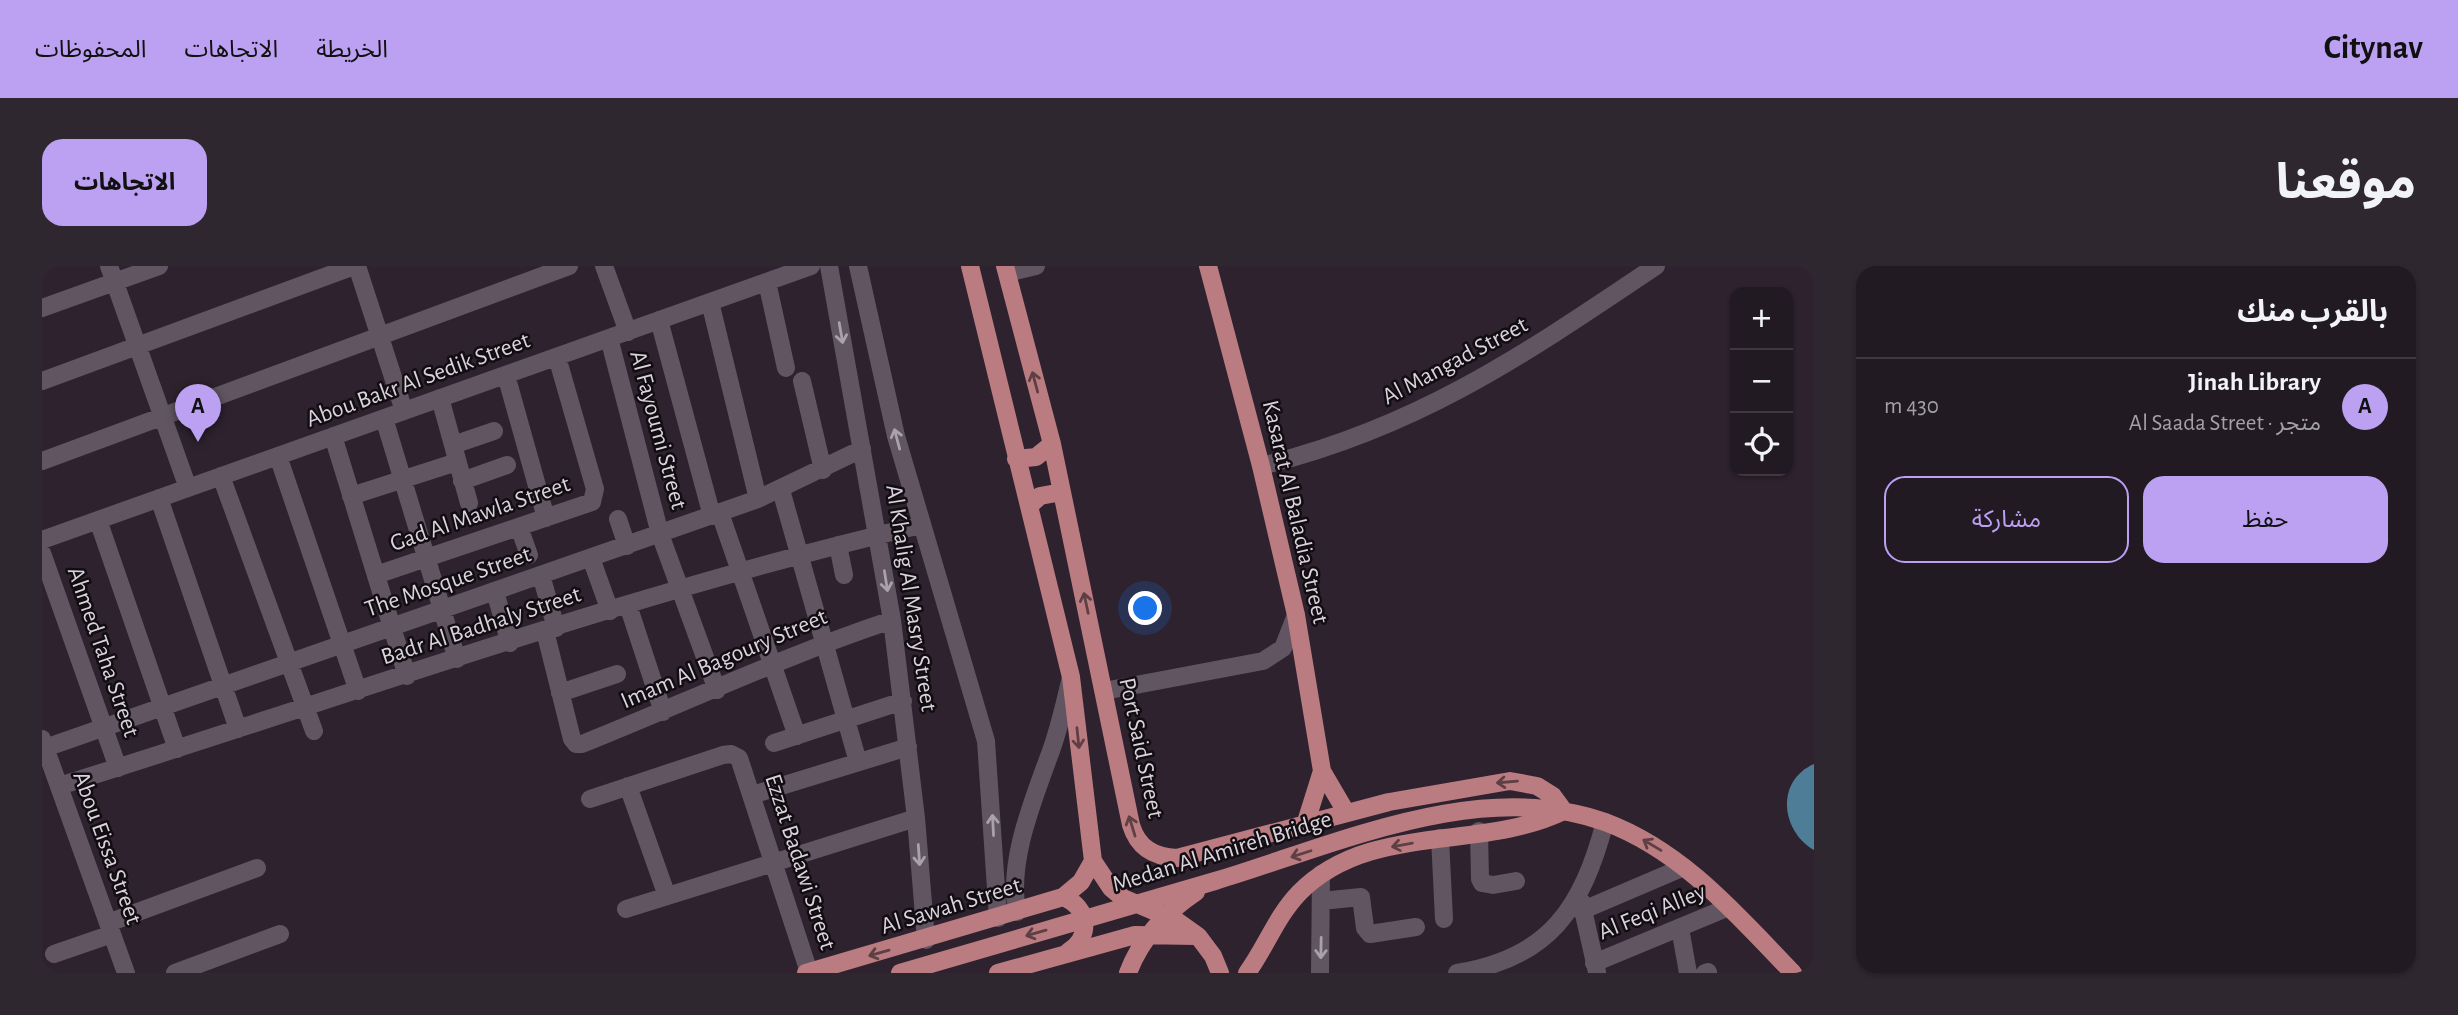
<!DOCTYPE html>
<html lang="ar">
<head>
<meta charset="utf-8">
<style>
  body { margin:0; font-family:"Alegreya Sans","Noto Sans Arabic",sans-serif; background:#2e272f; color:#f1f3f6; direction:rtl }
  .controls { position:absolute; right:21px; top:21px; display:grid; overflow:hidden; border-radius:14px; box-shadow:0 2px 5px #0004 }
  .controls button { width:63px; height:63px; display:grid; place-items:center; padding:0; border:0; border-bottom:2px solid #3f3840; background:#221a22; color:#f1f3f6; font:35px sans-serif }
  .you { position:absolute; left:1104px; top:343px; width:24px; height:24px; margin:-18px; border:5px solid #fff; border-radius:50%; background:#1a73e8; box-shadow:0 0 0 10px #1a73e833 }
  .badge { display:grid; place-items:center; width:46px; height:46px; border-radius:50%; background:#bca0f2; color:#111; font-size:23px; font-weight:700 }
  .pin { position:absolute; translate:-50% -58px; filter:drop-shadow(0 2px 4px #0008) }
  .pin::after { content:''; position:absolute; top:37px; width:24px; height:21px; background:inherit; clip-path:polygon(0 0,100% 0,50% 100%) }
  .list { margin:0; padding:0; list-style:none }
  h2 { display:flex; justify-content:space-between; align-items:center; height:91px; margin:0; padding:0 28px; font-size:30px }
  h2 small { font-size:23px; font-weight:400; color:#a2a1a5 }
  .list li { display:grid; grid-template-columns:46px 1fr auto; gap:21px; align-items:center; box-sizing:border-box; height:98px; padding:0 28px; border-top:2px solid #3f3840 }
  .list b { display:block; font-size:26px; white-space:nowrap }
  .list p { margin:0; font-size:23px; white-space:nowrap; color:#a2a1a5 }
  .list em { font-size:23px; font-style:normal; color:#a2a1a5 }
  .actions { display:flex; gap:14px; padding:21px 28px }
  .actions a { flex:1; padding:16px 0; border:2px solid #bca0f2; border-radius:21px; text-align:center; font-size:24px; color:#bca0f2 }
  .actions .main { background:#bca0f2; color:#111 }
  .icon { flex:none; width:38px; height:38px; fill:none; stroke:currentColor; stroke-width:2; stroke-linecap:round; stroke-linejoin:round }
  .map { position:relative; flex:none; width:1772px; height:707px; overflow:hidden; direction:ltr; border-radius:21px }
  header { display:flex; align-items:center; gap:42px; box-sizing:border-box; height:98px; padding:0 35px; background:#bca0f2; color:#111 }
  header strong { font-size:33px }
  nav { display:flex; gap:38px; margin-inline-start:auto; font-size:24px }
  .intro { display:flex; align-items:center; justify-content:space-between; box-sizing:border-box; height:168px; padding:0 42px }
  h1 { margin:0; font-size:49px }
  .button { padding:18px 32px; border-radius:21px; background:#bca0f2; color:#111; font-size:24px; font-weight:700 }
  main { display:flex; gap:42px; padding:0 42px }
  aside { flex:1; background:#221a22; border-radius:21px; box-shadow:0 2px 5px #0004 }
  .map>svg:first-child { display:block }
  .water { fill:#4e7e97 }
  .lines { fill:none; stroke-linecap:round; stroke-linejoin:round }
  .minor { stroke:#615562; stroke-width:18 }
  .major { stroke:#bb7c81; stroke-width:18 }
  .oneway { stroke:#aaa1ab }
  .oneway2 { stroke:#5e3f44 }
  .labels { text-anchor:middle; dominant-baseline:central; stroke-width:5; stroke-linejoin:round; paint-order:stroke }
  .street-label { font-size:24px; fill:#dad3db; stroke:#120d13 }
</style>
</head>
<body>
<header>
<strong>Citynav</strong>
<nav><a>الخريطة</a><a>الاتجاهات</a><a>المحفوظات</a></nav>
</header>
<div class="intro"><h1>موقعنا</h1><a class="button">الاتجاهات</a></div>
<main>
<aside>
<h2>بالقرب منك<small></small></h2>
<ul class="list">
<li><span class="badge">A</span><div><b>Jinah Library</b><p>متجر · Al Saada Street</p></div><em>430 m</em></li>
</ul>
<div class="actions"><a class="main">حفظ</a><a>مشاركة</a></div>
</aside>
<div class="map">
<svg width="1772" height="707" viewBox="0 0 1772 707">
  <rect width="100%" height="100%" fill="#2d222e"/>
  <path class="water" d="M1772,498V584C1739,565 1733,515 1772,498Z"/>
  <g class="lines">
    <path class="minor" d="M67,0L146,222
      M315,0L362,145
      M562,0L586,66
      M787,0L850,354L874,552L884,674
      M816,0L854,170L944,475L956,652
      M965,7L994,0
      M725,16L744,102
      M668,36L716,233
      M0,42L117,0
      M617,54L670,250
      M567,72L618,268L675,424
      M464,109L504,252
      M0,115L312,0
      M760,115L781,204
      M398,132L427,237
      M342,152L415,393
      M291,170L365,410
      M411,179L452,165
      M236,190L316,425
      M0,195L527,0
      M1219,200C1376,162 1483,88 1614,0
      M179,210L272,465
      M420,215L465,199
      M739,224L816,496
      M309,230L415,196
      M117,232L196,463
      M678,247L755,470
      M576,253L585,280
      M56,254L135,483
      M477,261L487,289
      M0,274L769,0
      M796,279L802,309
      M0,287L76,502
      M549,292L568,345
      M334,309L550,236L553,223L515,91
      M499,309L514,362
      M453,326L468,377
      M586,339L621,446
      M503,365L530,473L534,478H540C643,437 744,389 850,354
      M1062,425L1221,395L1241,382L1254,349
      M518,427L575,408
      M0,473L84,707
      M732,477L861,435
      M3,482L716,233L820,183
      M17,520C303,431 587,327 879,259
      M586,520L625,630
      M710,529L866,481
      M548,533L681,489L689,488L697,492L767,706
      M1437,565L1438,613L1440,617L1451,619L1474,615
      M1398,572L1402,653
      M1279,635L1319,631L1323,662L1328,668L1374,661
      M1539,635L1555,706
      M584,643L874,552
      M1539,645L1642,601
      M975,646C966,596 989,540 1006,493C1016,468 1022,441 1028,415
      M66,657L215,602
      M1638,662L1646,707
      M12,688L70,668
      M1552,697L1687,641
      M133,707L238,668
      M1278,707L1279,608
      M1415,707C1508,692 1540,642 1563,556
      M1663,707L1666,706"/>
    <path class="major" d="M928,0L1029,411L1051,595L1069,622L1081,632L1135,655L1156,670L1171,690L1178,707
      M963,0L1010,178L1089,559C1096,582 1112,591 1135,592L1347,536L1468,515L1495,520L1511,530L1522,545
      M1166,0L1219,200L1254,349L1280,505L1304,546
      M974,193L994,191L1010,178
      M987,240L998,230L1020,226
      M1264,556L1280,505
      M1021,631C1047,641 1050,671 1026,686
      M764,707L1021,631L1039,616L1051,595
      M858,707C963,676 1068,646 1173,615C1293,579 1438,511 1563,556C1641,585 1695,649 1751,707
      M956,707L1093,669L1154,670
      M1086,707C1099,672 1124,646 1154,626
      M1205,707C1224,681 1234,651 1257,627C1328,555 1438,586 1522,545"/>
  </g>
  <defs><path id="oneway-shaft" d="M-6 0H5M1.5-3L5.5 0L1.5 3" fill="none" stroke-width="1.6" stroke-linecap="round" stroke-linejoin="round" transform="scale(1.75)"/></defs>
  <g class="oneway">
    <use href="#oneway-shaft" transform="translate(799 67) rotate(80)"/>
    <use href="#oneway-shaft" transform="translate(855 173) rotate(-105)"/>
    <use href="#oneway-shaft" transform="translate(844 315) rotate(81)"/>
    <use href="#oneway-shaft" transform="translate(951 559) rotate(-93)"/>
    <use href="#oneway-shaft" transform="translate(877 589) rotate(86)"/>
    <use href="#oneway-shaft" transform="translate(1279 682) rotate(91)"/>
  </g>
  <g class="oneway2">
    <use href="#oneway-shaft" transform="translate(993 116) rotate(-105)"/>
    <use href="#oneway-shaft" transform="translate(1044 337) rotate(-102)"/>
    <use href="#oneway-shaft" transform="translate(1036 472) rotate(84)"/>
    <use href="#oneway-shaft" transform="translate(1465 516) rotate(175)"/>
    <use href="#oneway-shaft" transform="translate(1090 560) rotate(-107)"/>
    <use href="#oneway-shaft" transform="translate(1360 579) rotate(170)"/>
    <use href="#oneway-shaft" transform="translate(1610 579) rotate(-149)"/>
    <use href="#oneway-shaft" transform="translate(1259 588) rotate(162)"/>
    <use href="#oneway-shaft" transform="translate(994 667) rotate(164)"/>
    <use href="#oneway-shaft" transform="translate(837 687) rotate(164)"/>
  </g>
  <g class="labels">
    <g class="street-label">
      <text transform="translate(1413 95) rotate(-28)">Al Mangad Street</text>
      <text transform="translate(376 114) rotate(-20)">Abou Bakr Al Sedik Street</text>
      <text transform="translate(616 164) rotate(75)">Al Fayoumi Street</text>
      <text transform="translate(1253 246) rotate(77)">Kasarat Al Baladia Street</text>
      <text transform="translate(438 248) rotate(-19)">Gad Al Mawla Street</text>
      <text transform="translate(406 316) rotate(-19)">The Mosque Street</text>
      <text transform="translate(869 332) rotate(81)">Al Khalig Al Masry Street</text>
      <text transform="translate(439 360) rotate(-18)">Badr Al Badhaly Street</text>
      <text transform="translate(61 386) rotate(71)">Ahmed Taha Street</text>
      <text transform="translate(682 393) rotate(-23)">Imam Al Bagoury Street</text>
      <text transform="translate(1099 482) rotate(78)">Port Said Street</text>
      <text transform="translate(65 582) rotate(70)">Abou Eissa Street</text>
      <text transform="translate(1180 586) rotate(-17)">Medan Al Amireh Bridge</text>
      <text transform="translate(758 596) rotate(72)">Ezzat Badawi Street</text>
      <text transform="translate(909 640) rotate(-17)">Al Sawah Street</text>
      <text transform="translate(1610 646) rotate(-22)">Al Feqi Alley</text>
    </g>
  </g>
</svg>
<div class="controls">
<button>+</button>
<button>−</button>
<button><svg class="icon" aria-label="locate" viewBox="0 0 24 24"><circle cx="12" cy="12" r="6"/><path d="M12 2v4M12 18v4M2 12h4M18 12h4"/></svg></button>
</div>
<div class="you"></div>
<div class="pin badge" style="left:156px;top:176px">A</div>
</div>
</main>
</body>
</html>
